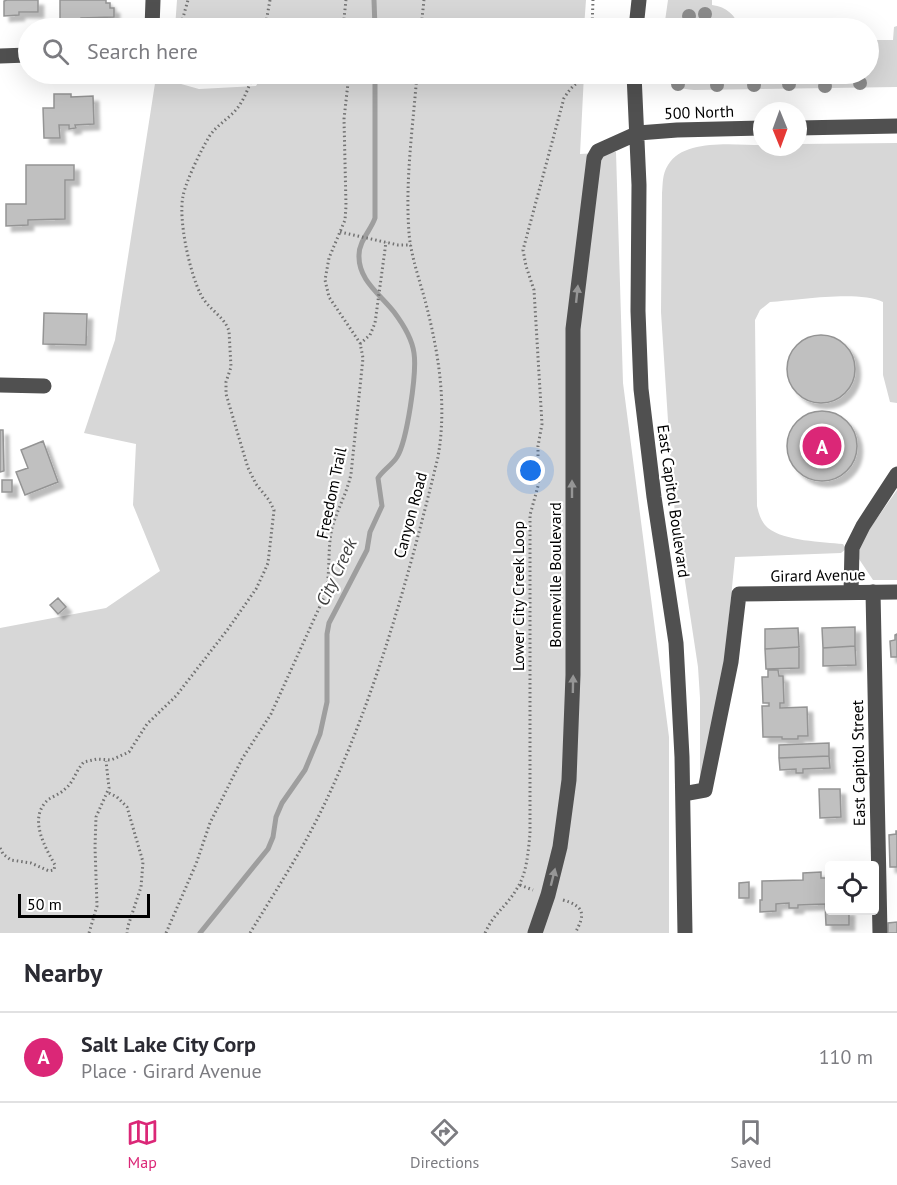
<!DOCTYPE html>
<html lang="en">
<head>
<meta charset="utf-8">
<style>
  body { margin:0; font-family:"PT Sans",sans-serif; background:#f7f7f7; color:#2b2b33 }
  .controls { position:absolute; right:18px; bottom:18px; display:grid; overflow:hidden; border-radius:6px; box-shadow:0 6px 24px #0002 }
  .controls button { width:54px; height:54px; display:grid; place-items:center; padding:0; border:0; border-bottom:2px solid #e1e1e2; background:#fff; color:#2b2b33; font:30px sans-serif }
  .compass { position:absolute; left:753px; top:102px; width:54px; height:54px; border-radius:50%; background:#fff; box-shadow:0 6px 24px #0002; rotate:179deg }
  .scale { position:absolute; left:18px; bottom:15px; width:132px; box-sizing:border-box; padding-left:6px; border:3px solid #000; border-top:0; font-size:16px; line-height:21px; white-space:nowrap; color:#000; -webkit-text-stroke:4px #fff; paint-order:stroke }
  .you { position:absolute; left:531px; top:471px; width:21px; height:21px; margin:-15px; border:4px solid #fff; border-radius:50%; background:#1a73e8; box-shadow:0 0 0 9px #1a73e833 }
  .badge { display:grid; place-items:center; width:39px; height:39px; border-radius:50%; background:#db2777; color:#fff; font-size:20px; font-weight:700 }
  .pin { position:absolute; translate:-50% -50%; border:3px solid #fff; box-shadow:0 2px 6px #0006 }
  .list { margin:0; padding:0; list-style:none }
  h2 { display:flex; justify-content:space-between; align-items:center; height:78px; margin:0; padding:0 24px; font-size:26px }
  h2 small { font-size:20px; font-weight:400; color:#7c7c81 }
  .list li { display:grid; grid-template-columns:39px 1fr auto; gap:18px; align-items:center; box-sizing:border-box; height:90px; padding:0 24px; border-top:2px solid #e1e1e2 }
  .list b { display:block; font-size:22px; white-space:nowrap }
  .list p { margin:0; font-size:20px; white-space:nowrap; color:#7c7c81 }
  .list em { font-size:20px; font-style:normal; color:#7c7c81 }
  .icon { flex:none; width:33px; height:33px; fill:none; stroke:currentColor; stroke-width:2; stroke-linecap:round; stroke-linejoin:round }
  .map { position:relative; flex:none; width:897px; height:933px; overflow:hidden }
  .search { position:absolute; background:#fff; box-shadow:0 6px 24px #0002; left:18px; right:18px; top:18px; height:66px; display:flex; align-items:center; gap:15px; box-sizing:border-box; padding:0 21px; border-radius:33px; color:#7c7c81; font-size:22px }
  .sheet { height:168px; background:#fff }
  nav { display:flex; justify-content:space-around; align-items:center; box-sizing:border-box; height:84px; border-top:2px solid #e1e1e2; background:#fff; font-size:16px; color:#7c7c81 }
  nav a { display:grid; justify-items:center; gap:3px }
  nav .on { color:#db2777 }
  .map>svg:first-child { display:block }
  .green { fill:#d7d7d7 }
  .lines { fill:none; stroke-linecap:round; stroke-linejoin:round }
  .stream { stroke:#9e9e9e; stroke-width:5 }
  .building { fill:#c0c0c0; stroke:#949494; stroke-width:1.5; filter:url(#shadow) }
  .path { stroke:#727272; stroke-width:3; stroke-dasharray:1.5 3; stroke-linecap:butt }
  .minor { stroke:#505050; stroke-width:15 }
  .tree { fill:#8c8c8c }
  .oneway { fill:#969696 }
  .labels { text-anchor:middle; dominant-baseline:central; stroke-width:4.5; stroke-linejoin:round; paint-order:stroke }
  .street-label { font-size:16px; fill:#000; stroke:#fff }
  .water-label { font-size:18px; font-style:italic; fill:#3f3f3f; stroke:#fff }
</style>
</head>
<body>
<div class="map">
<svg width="897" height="933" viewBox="0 0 897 933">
  <defs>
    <filter id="shadow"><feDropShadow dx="5.5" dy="5.5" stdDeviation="1.5" flood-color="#0004"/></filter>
  </defs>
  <rect width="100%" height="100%" fill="#fff"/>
  <path class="green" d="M177,0H586L584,28H175Z
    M668,0H712V5C727,7 735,15 740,28H664Z
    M897,26V87L694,90C680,89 670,86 662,74H868L869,40H893L894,27Z
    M263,74H584L580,154L616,152L623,383L669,737V933H0V628L106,608L160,571L133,505L136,444L84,433L115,340L156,77L199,89L256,86Z
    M897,143V403L890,402L883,375V302C859,290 798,300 770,302L760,310L755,320L757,506C759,514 761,522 768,528C784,541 823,542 843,544L846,549L841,553L735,557L724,668L700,782V698L698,667L675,515L670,452L661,312L662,193C663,184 662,174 668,165C684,138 734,145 762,145V147H798V144Z
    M897,490V580H873L857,556L863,538Z"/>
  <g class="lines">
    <path class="stream" d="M374,0L375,28
      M200,933L268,849L273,837L276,817L282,803L305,770L320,734L327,702V634L329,623L367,550L370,532L382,506L378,478C383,470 392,465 397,457C407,441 417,373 414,353C412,338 403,324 394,312C380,294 358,280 359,255C359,241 371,230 375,218V74"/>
  </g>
  <path class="building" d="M7,0H38V12H19V15L4,16V1Z
    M60,0H106V3H110V8H114V17L81,18V25L60,26Z
    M54,94H71V97L93,96L94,124L75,125L76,128L69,129V125H59L60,138H44L43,108H54Z
    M26,165H74V180H65V219L28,220V225L6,226V204H26Z
    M44,313L87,314L86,345L43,344Z
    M787 369a34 34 0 1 1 68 0a34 34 0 1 1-68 0Z
    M787 446a35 35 0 1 1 70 0a35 35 0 1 1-70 0Z
    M0,430H3L4,471L0,472Z
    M43,441L58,482L25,495L16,472L28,468L21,450Z
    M2,480H12V492H2Z
    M58,598L66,607L58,614L50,605Z
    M855,627V646L823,648L822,628Z
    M798,628L799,647L765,649V629Z
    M897,634V657H891L890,641L895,640V635Z
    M855,646L856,665L823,666V648Z
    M799,647V668L766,669L765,649Z
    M768,670H778L779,676H783L784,703H780V708L807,707L808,736H798V739H782V737H763L762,706H769V703H763L762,677H768Z
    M829,743V756L779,758V745Z
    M829,756L830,768L803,769V773H796V769L780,770L779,758Z
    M819,789H840L841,817L820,818Z
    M896,831H897V867H890L889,835L896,834Z
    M828,867H830V910H849V925H826L825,904L798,905V908H789V903L776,904V911L760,912V900H762V881L803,880V873L821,872V878H828Z
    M749,882V898H739V883Z
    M897,922V933H888V923Z"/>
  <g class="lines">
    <path class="path" d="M180,28L188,0
      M265,28L270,0
      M343,28L346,0
      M421,28L424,0
      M592,28L593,0
      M340,232L398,245H411
      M360,344L370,335L375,323L386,242
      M109,793L117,797L127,807L143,862L141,887L128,926L127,933
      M0,848L3,854L11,860L31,863L49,871L54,870L55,865C45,847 27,817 49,799C54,796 60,794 65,789C74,782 76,770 84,762L97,759L111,760L129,752L147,724L176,696L228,629L256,589L265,570L268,563L274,510L269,500L256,484L248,468L226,394V382L231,367L229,331C224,316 208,309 201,295C190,274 178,220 183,196C186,181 201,150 209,137C215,127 224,122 232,114C243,104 249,87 253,74
      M520,885L533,890
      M563,900C584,906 586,914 575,933
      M89,933L97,906L95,847L96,817L109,788L106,761
      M166,933L196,864L210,823L242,759L271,714L325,595C331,573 327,550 332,528C337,510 347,493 351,474L363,358L360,343L329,297L325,280L329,258L345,220L346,206L344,119L349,74
      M250,933C276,890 304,848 325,803C376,696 410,572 438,457C447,405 439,355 426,304C420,281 411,257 409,233C405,180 413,126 417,74
      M485,933C494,913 506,907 516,890C527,874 528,853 530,834V515L538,486V446L542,424L534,290L526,266L523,250L564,98C572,86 577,80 591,79V74"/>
    <path class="minor" d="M152,28L153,0
      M636,28L639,0
      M0,56L28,55
      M634,74L639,185L638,311L641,389L654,497L676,643L682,757L685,933
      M798,128L897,126
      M0,385L44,386
      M851,592L852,548L863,526L897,474
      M873,592L880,933
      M683,794L705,790L731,662L739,594L897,592
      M535,933L548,895L560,847L569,780L573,675V329L594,158L598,151L638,133L677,130L762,128"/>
  </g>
  <g class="tree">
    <circle cx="705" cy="14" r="7"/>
    <circle cx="689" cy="16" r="7"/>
    <circle cx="860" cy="83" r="7"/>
    <circle cx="678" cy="84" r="7"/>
    <circle cx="789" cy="84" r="7"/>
    <circle cx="717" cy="85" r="7"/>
    <circle cx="754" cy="85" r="7"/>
    <circle cx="825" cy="86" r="7"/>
  </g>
  <defs><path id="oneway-solid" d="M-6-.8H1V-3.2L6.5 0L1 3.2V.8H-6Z" transform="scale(1.5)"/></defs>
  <g class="oneway">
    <use href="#oneway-solid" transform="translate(577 294) rotate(-84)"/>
    <use href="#oneway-solid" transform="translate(572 489) rotate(-90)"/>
    <use href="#oneway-solid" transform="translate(573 684) rotate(-89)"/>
    <use href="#oneway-solid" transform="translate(553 877) rotate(-76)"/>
  </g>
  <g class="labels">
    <g class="street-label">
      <text transform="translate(699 112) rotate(-2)">500 North</text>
      <text transform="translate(331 493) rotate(-78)">Freedom Trail</text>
      <text transform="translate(674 501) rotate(82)">East Capitol Boulevard</text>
      <text transform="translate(410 515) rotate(-75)">Canyon Road</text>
      <text transform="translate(555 575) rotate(-90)">Bonneville Boulevard</text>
      <text transform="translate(818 575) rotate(-1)">Girard Avenue</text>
      <text transform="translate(518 596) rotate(-90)">Lower City Creek Loop</text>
      <text transform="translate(858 763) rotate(-91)">East Capitol Street</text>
    </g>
    <g class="water-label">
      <text transform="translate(336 572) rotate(-65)">City Creek</text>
    </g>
  </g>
</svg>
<div class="controls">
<button><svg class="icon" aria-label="locate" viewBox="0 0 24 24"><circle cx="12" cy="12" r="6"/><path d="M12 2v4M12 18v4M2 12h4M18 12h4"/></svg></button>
</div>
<svg class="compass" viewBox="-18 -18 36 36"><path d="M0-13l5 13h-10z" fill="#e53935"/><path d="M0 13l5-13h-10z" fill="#7c7c81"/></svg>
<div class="scale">50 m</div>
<div class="you"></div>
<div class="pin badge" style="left:822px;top:446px">A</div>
<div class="search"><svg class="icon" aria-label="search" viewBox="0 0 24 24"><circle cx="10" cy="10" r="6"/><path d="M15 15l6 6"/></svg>Search here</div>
</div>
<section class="sheet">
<h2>Nearby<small></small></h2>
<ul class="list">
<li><span class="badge">A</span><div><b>Salt Lake City Corp</b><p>Place · Girard Avenue</p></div><em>110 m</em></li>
</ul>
</section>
<nav>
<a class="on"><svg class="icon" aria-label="map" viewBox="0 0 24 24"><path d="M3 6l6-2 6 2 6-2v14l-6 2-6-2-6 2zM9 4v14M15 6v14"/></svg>Map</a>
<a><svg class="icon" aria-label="directions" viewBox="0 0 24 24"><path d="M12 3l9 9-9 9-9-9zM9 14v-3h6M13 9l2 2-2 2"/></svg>Directions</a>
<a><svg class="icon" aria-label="saved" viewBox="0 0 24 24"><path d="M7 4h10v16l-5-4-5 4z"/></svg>Saved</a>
</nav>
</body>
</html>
